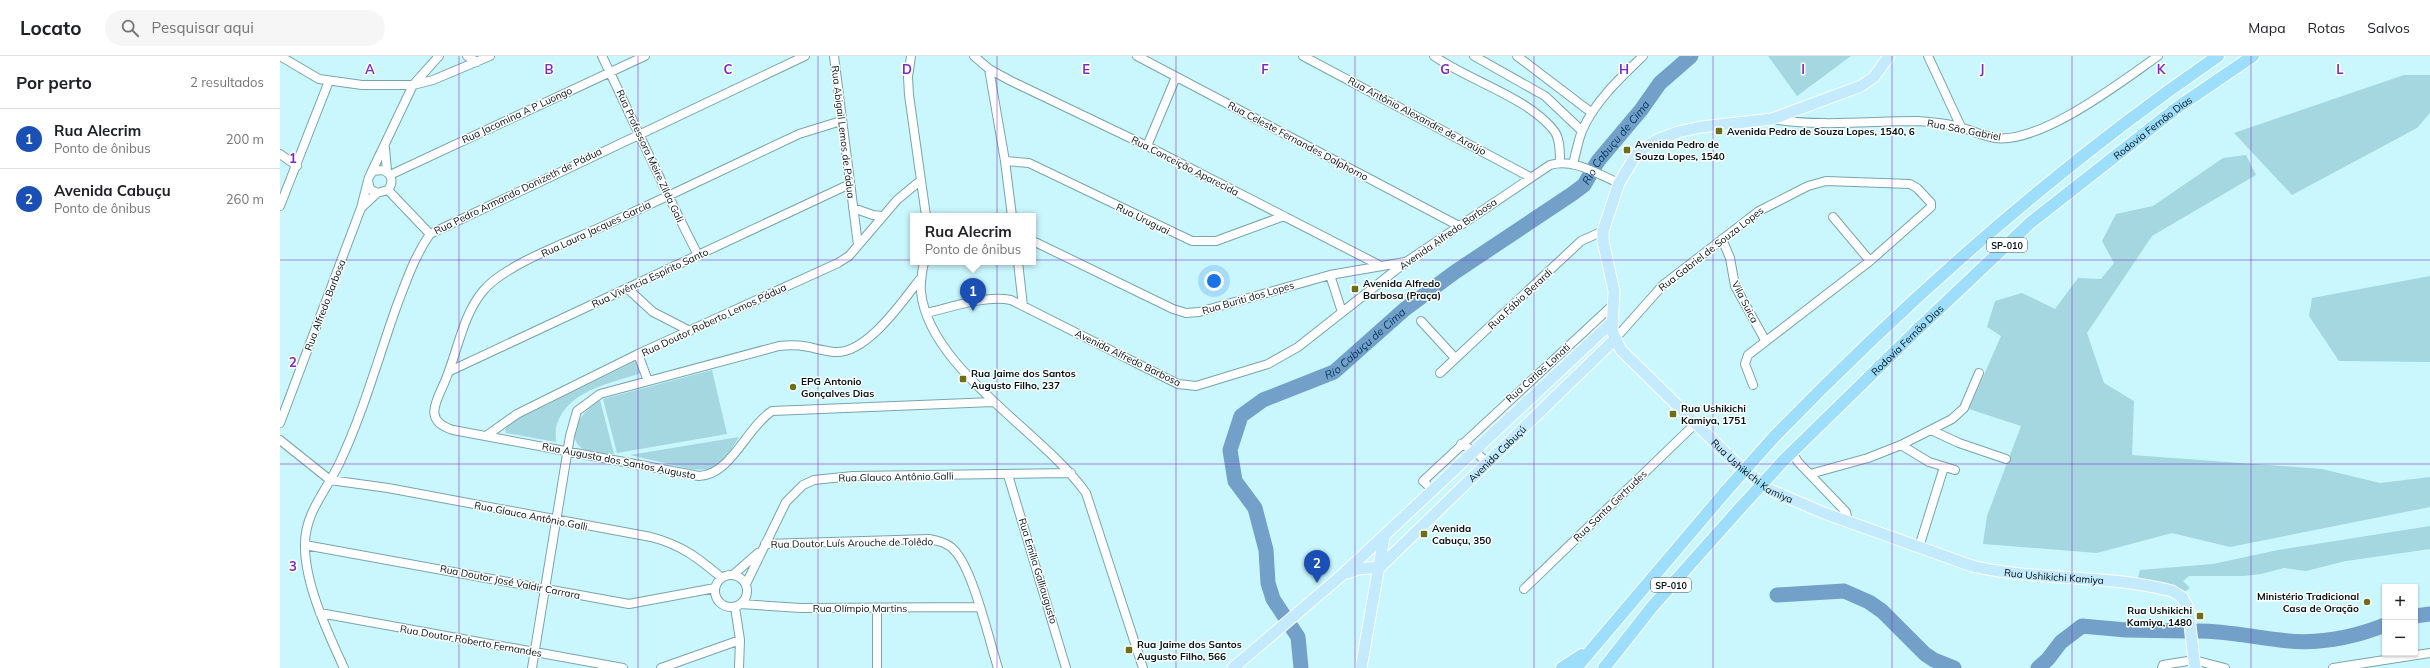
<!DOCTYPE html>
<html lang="pt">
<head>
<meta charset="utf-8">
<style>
  body { margin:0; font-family:Mulish,sans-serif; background:#f6f6f6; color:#202124 }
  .controls { position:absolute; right:12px; bottom:12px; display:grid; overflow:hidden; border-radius:0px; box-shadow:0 1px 3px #0004 }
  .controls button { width:36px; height:36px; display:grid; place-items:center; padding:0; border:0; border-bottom:1px solid #e0e0e0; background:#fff; color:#202124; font:20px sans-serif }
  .you { position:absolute; left:934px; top:225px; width:14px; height:14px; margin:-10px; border:3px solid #fff; border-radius:50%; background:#1a73e8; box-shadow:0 0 0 6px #1a73e833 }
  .badge { display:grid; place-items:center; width:26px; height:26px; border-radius:50%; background:#0b8043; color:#fff; font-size:13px; font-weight:700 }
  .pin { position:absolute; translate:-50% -33px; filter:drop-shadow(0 1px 2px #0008) }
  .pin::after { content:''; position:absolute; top:21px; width:14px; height:12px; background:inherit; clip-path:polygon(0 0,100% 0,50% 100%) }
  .popup { position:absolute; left:630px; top:157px; width:126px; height:52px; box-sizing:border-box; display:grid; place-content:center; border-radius:0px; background:#fff; filter:drop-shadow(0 1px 3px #0005); font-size:13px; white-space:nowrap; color:#757577 }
  .popup b { font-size:15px; color:#202124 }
  .popup::after { content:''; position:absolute; left:50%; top:100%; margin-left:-8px; border:8px solid transparent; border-top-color:#fff }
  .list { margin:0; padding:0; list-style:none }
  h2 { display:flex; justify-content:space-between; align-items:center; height:52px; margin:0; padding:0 16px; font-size:17px }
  h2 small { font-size:13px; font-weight:400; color:#757577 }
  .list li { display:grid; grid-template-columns:26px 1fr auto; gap:12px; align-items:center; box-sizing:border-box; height:60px; padding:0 16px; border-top:1px solid #e0e0e0 }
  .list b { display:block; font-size:15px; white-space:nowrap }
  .list p { margin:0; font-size:13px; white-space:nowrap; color:#757577 }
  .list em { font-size:13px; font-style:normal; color:#757577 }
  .icon { flex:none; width:22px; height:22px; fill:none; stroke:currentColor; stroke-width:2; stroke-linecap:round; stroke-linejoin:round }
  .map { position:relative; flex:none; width:2150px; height:612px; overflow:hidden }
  header { display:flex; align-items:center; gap:24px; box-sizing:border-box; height:56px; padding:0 20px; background:#fff; border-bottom:1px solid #e0e0e0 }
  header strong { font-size:19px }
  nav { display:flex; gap:22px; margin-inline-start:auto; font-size:14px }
  .search { width:280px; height:36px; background:#f6f6f6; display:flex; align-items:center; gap:10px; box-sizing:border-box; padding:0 14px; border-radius:22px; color:#757577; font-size:15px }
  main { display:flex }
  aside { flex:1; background:#fff }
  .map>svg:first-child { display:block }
  .green { fill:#a4d7df }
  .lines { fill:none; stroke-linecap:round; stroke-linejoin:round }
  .river { stroke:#73a0c8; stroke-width:15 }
  .minor-casing { stroke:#79a4ab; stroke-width:10 }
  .major-casing { stroke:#fff; stroke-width:13 }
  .highway-casing { stroke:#fff; stroke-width:14 }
  .minor { stroke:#fff; stroke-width:8 }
  .major { stroke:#c4ebfd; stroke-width:11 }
  .highway { stroke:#9cdefb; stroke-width:12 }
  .highway-bridge-casing { stroke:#fff; stroke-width:14; stroke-linecap:butt }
  .highway-bridge { stroke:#9cdefb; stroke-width:12 }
  .grid { fill:none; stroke:#7b2cbf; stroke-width:1; stroke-opacity:0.55 }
  .poi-dot { fill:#6b7016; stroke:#fff; stroke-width:1.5 }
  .labels { text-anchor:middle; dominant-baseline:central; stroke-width:3; stroke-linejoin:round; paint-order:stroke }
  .shield { fill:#fff; stroke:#4f595b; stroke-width:1 }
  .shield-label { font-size:9px; font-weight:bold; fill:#031215 }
  .street-label { font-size:10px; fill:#031215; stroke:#fff }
  .poi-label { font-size:10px; font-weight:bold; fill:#031215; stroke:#fff; text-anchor:start }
  .water-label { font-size:11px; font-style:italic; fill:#00365c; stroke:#fff }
  .grid-label { font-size:13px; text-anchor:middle; font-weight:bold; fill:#7b2cbf; stroke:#fff; stroke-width:3; stroke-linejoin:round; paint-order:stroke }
</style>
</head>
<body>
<header>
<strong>Locato</strong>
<div class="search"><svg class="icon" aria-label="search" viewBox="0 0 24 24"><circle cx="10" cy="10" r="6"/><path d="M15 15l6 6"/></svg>Pesquisar aqui</div>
<nav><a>Mapa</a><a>Rotas</a><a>Salvos</a></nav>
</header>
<main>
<aside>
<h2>Por perto<small>2 resultados</small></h2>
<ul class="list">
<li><span class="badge" style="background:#1a4fb4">1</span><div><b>Rua Alecrim</b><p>Ponto de ônibus</p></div><em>200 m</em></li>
<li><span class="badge" style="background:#1a4fb4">2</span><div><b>Avenida Cabuçu</b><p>Ponto de ônibus</p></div><em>260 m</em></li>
</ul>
</aside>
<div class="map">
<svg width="2150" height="612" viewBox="0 0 2150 612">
  <rect width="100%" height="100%" fill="#caf7fe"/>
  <path class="green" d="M1488,0H1571L1517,40Z
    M2124,19H2150V57L2137,72L2012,139L1954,77Z
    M1966,99L1976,119L1872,180L1807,277L1824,327L1854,345L1852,399L2042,413L2100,427L2150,421V451L1950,491L1892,477L1817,497L1703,488L1707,460L1741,370L1689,353L1721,280L1707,271L1715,245L1742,237L1775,253L1798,222L1821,223L1834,207L1822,185L1836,158L1873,150L1943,102Z
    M2150,220V306L2059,305L2029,260L2032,242Z
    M356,305L361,317C332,327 288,334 277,368C275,373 276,380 276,386L226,377L225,374L228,368L234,365Z
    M432,314L447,378L337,397L323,343Z
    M320,344L334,398C325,397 311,398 303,393C281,379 307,351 320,344Z
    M459,381L446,402L429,414L410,413L350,399Z
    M2150,470V493L2066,505L2026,515L2004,512L1981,518L1964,520H1909L1903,525L1910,532L1903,537L1857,525L1860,514L1933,508L1998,494Z"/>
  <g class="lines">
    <g class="river">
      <path d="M1497,539L1564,535L1589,546L1602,555L1645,598L1654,604L1674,612"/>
      <path d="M2135,560L2150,558"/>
      <path d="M1918,575C1946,575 1973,581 2000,584C2036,589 2072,582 2105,569"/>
      <path id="s1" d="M1021,612L1018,581L993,543L988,527L986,494L975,452L955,425L950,394L961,360L983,344L1054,316L1125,253L1175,216L1292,138L1304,129L1318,105L1361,54L1380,27L1411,0"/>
      <path d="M1758,612L1768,603L1781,586L1802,570L1846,574L1904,575"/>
    </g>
    <g class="minor-casing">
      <path id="minor" d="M0,0L39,23L82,29H133L153,24L210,0
        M187,0L197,6
        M322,0C354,66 384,134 418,199
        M554,0L578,189
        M631,0L628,21L629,39L646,160
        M694,0L709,13L731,25L867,90L1099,209
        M857,0L1179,170
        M1023,0L1250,121
        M1154,0C1189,25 1250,42 1275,76C1280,84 1280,96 1280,106
        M1194,0L1265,40L1302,75
        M1237,0L1312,57
        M1648,0L1681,71
        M709,13L725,105L732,160
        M1492,63C1540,71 1590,65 1638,65C1652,66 1669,67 1683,72C1693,75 1704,80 1715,82C1761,88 1841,26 1878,0
        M561,65L519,78C452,110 386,141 319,172C288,186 224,209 203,235C181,261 177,301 162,332C153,351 147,366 173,374L419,420C451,419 466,372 492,355L713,346
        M867,90L896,21
        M105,92L107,115
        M0,98L17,110
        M725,105L749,107L912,185H936L1004,160
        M1293,108C1296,97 1298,85 1302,75C1314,46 1341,21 1363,0
        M91,117L133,29L159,0
        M110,119L365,0
        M108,134L150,178
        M0,150L49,25
        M81,152L97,137
        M573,152L593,159L601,160
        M1553,161L1590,205
        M1442,183L1450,202L1455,230L1485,284
        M753,185L893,253L906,257L919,256L1050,219L1125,206
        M644,206C642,216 640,226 641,236C649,313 764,377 806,437L863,612
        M738,206L743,250
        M1050,219L1062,256
        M348,233L373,256L410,275
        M646,257C673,251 704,239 731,244L898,328L916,330L988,308L1018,291L1126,206L1270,109C1294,102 1317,118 1339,127
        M1141,265L1175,302
        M1334,284L1383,229L1479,155L1528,130L1546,125L1630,128L1637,132L1651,147V151L1590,205L1468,299L1465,308L1473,329
        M358,298L368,325
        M170,315L570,128
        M1160,317L1301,185L1323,175
        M0,367L81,152L89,121L93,115L103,114C112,118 114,126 108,134L97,137L90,133L88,125
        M1651,374L1679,387L1726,403
        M206,380L237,358L358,298L558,207L569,200L617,144L641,124
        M0,384L50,424L108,432L371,481C402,489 418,502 442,522
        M1181,388L1194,395L1208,407
        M1621,389L1649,406L1675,414
        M1512,396L1518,406L1566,456L1568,465
        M1530,418L1588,402L1621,389L1672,363L1684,352L1699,317
        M728,419L786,612
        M1153,434L1143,425L1335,247
        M485,488L649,483C659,485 668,487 674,494C693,513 709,584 718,612
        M25,489L349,548L435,532
        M1639,491L1664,411
        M453,519L478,497
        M435 535a16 16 0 1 1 32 0a16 16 0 1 1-32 0Z
        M466,528L506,446L523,429L534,424L573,420L791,417
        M1244,533L1415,368
        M461,548L521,552L699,551
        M455,551L460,584L459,612
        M40,557L343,612
        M64,612C48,577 24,527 25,488C25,456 47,434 60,406C83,357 98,303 116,252C126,226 134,201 150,178L525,0
        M252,612L290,380L297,355L320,338L499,290C523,287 532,293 554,296C586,299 622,246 640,223
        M381,612L460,584
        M597,612V552
        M1882,612L1883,609L1914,604L1945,612
        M2053,612L2150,597"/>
    </g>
    <g class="major-casing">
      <g id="major">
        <path id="s2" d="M1609,0L1594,21L1581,30L1492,63L1421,71L1398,76L1379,83L1358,96L1339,127L1323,175V185L1334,235L1332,275L1341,294L1457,408L1490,434L1544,457L1692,510C1756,525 1827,518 1892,535L1902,541L1908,552L1915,612"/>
        <path id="s3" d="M1100,511L1334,284"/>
        <path d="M1068,517L1078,513L1100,511"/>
        <path d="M953,612L1062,519L1333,265"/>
        <path d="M1081,612L1104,481"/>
      </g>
    </g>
    <g class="highway-casing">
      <g id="highway">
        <path d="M1494,381C1628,243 1779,109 1938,0"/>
        <path id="s4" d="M1504,404L1639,272L1750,167L1898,51L1973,0"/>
        <path d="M1282,612L1302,599"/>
        <path d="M1296,612L1446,435"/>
        <path d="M1324,612L1372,551L1462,450"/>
      </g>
    </g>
    <use href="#minor" class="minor"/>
    <use href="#major" class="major"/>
    <use href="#highway" class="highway"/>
    <g class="highway-bridge-casing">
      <path id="highway-bridge" d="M1446,435L1494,381
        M1462,450L1504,404"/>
    </g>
    <use href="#highway-bridge" class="highway-bridge"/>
  </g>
  <path class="grid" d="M179,0V612M358,0V612M538,0V612M717,0V612M896,0V612M1075,0V612M1254,0V612M1433,0V612M1612,0V612M1792,0V612M1971,0V612M0,204H2150M0,408H2150"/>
  <g class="poi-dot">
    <rect x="1435" y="71" width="8" height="8" rx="2"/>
    <rect x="1343" y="90" width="8" height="8" rx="2"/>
    <rect x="1071" y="229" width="8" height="8" rx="2"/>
    <rect x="679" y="319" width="8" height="8" rx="2"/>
    <circle cx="513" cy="331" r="4"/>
    <rect x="1389" y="354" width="8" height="8" rx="2"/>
    <rect x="1140" y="474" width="8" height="8" rx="2"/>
    <circle cx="2087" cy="546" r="4"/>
    <rect x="1916" y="556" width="8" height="8" rx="2"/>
    <rect x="845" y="590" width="8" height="8" rx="2"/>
  </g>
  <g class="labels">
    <g class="shield">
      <rect x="1707" y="182" width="40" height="14" rx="3"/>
      <rect x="1371" y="522" width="40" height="14" rx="3"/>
    </g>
    <g class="shield-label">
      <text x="1727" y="189">SP-010</text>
      <text x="1391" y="529">SP-010</text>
    </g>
    <g class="street-label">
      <text transform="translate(237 59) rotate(-25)">Rua Jacomina A P Luongo</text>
      <text transform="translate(1137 60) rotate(28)">Rua Antônio Alexandre de Araújo</text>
      <text stroke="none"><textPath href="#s4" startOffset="497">Rodovia Fernão Dias</textPath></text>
      <text transform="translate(1684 74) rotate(11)">Rua São Gabriel</text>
      <text transform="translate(563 76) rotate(83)">Rua Abigail Lemos de Pádua</text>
      <text transform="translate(1018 85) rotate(28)">Rua Celeste Fernandes Dalphorno</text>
      <text transform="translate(370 100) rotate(65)">Rua Professora Meire Zilda Gali</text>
      <text transform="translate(905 110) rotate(27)">Rua Conceição Aparecida</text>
      <text transform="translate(238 135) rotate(-26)">Rua Pedro Armando Donizeth de Pádua</text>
      <text transform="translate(863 163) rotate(26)">Rua Uruguai</text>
      <text transform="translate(316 173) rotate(-25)">Rua Laura Jacques Garcia</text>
      <text transform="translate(1168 178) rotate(-35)">Avenida Alfredo Barbosa</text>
      <text transform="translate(1431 193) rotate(-38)">Rua Gabriel de Souza Lopes</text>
      <text transform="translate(370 222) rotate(-25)">Rua Vivência Espírito Santo</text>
      <text transform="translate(968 242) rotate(-16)">Rua Buriti dos Lopes</text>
      <text transform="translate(1240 243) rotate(-43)">Rua Fábio Berardi</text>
      <text transform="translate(1465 246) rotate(63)">Vila Suica</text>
      <text transform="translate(45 249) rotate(-69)">Rua Alfredo Barbosa</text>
      <text transform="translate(434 264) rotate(-25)">Rua Doutor Roberto Lemos Pádua</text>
      <text stroke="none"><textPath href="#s4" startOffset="172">Rodovia Fernão Dias</textPath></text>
      <text transform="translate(848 302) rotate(26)">Avenida Alfredo Barbosa</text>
      <text transform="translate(1258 317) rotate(-42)">Rua Carlos Lonati</text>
      <text stroke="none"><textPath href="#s3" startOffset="163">Avenida Cabuçú</textPath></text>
      <text transform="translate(339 405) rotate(11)">Rua Augusta dos Santos Augusto</text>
      <text stroke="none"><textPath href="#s2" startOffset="665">Rua Ushikichi Kamiya</textPath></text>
      <text transform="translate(616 421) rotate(-1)">Rua Glauco Antônio Galli</text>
      <text transform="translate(1330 450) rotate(-44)">Rua Santa Gertrudes</text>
      <text transform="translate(251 460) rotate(11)">Rua Glauco Antônio Galli</text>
      <text transform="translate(572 487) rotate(-1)">Rua Doutor Luís Arouche de Tolêdo</text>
      <text transform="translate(758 515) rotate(73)">Rua Emília Galliaugusto</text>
      <text stroke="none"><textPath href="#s2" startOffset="989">Rua Ushikichi Kamiya</textPath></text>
      <text transform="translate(230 526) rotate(11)">Rua Doutor José Valdir Carrara</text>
      <text x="580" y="552">Rua Olímpio Martins</text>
      <text transform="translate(191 585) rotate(10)">Rua Doutor Roberto Fernandes</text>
    </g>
    <g class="poi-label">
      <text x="1447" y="75">Avenida Pedro de Souza Lopes, 1540, 6</text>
      <text x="1355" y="88">Avenida Pedro de<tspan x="1355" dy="12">Souza Lopes, 1540</tspan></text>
      <text x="1083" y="227">Avenida Alfredo<tspan x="1083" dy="12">Barbosa (Praça)</tspan></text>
      <text x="691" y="317">Rua Jaime dos Santos<tspan x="691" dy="12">Augusto Filho, 237</tspan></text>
      <text x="521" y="325">EPG Antonio<tspan x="521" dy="12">Gonçalves Dias</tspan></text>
      <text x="1401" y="352">Rua Ushikichi<tspan x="1401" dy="12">Kamiya, 1751</tspan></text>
      <text x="1152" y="472">Avenida<tspan x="1152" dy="12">Cabuçu, 350</tspan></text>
      <text x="2079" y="540" text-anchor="end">Ministério Tradicional<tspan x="2079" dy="12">Casa de Oração</tspan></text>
      <text x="1912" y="554" text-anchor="end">Rua Ushikichi<tspan x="1912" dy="12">Kamiya, 1480</tspan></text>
      <text x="857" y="588">Rua Jaime dos Santos<tspan x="857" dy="12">Augusto Filho, 566</tspan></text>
    </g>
    <g class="water-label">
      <text stroke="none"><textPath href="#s1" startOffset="740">Rio Cabuçu de Cima</textPath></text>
      <text stroke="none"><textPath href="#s1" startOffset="416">Rio Cabuçu de Cima</textPath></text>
    </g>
  </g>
  <g class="grid-label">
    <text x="90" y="18">A</text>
    <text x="269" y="18">B</text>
    <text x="448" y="18">C</text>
    <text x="627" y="18">D</text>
    <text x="806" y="18">E</text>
    <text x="985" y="18">F</text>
    <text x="1165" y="18">G</text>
    <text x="1344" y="18">H</text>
    <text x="1523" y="18">I</text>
    <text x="1702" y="18">J</text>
    <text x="1881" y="18">K</text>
    <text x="2060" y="18">L</text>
    <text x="13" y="107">1</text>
    <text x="13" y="311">2</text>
    <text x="13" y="515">3</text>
  </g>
</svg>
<div class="controls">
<button>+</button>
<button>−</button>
</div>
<div class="you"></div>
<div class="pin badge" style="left:693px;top:255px;background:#1a4fb4">1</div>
<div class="popup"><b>Rua Alecrim</b>Ponto de ônibus</div>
<div class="pin badge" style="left:1037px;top:527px;background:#1a4fb4">2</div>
</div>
</main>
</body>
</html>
